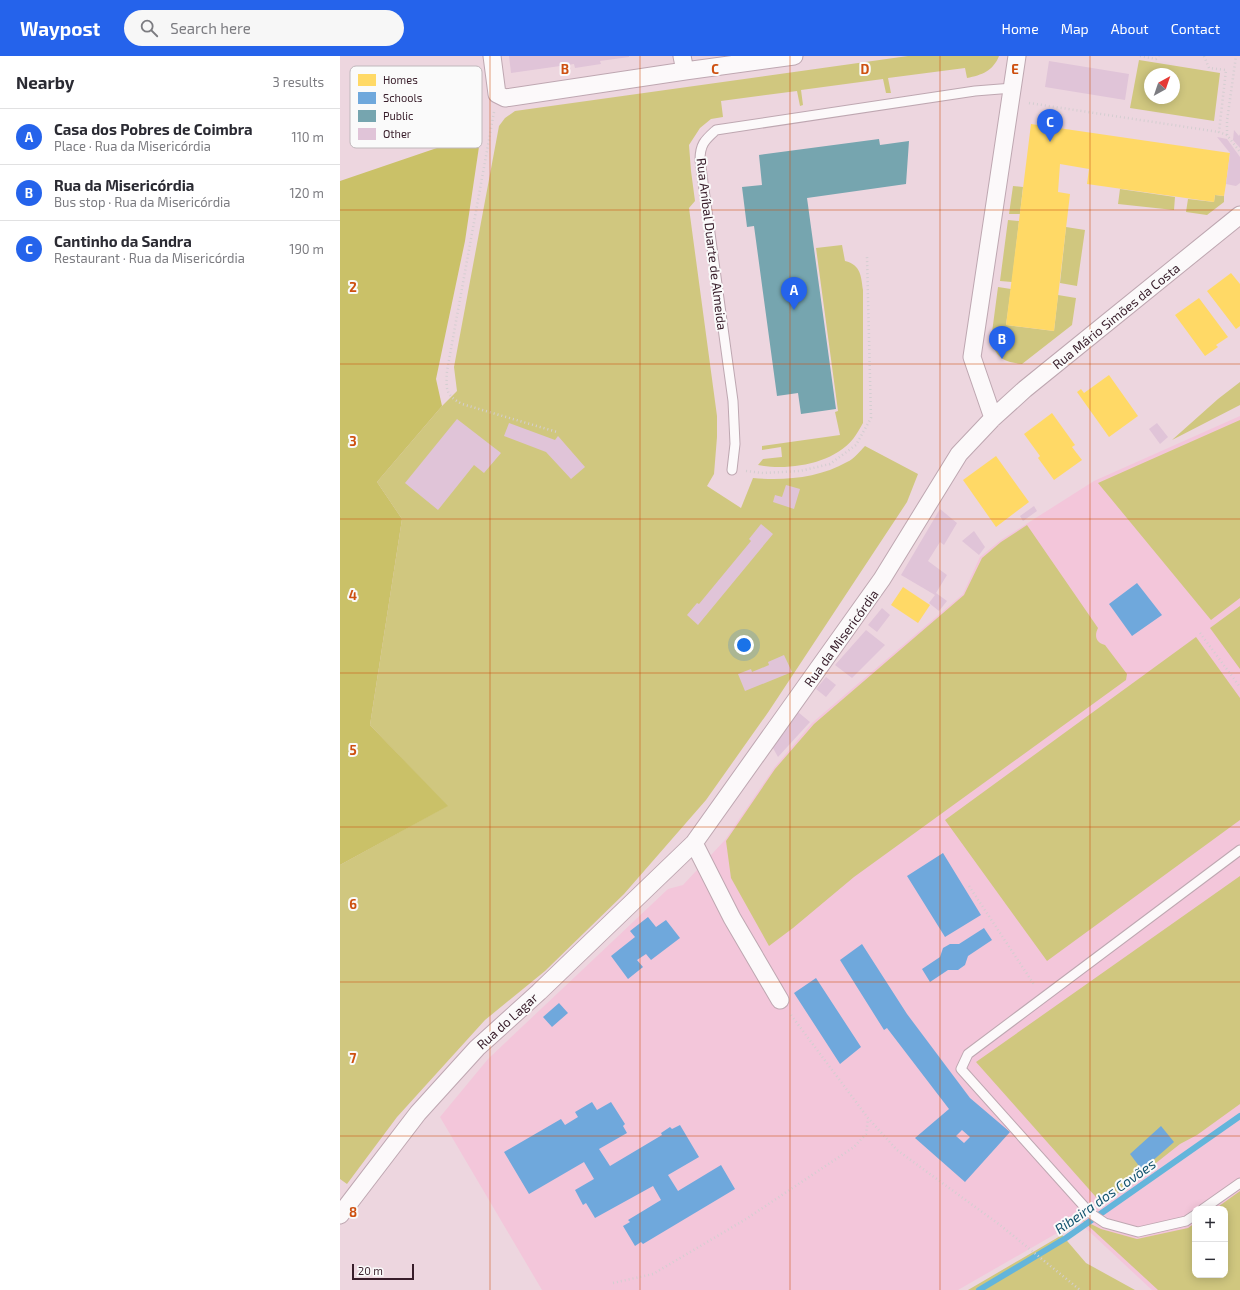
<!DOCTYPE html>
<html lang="en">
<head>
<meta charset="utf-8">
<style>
  body { margin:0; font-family:"Exo 2",sans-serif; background:#f7f7f7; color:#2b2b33 }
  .controls { position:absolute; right:12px; bottom:12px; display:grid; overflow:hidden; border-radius:8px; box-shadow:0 2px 10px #0003 }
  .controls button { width:36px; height:36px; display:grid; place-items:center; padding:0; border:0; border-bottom:1px solid #e1e1e2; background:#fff; color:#2b2b33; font:20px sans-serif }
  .compass { position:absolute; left:804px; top:12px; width:36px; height:36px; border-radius:50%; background:#fff; box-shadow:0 2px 10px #0003; rotate:40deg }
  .scale { position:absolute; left:12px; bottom:10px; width:62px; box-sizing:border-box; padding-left:4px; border:2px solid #381d2a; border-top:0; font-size:11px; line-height:14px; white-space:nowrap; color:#381d2a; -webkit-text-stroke:3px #fafafa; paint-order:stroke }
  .you { position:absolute; left:404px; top:589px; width:14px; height:14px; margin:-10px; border:3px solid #fff; border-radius:50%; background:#1a73e8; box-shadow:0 0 0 6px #1a73e833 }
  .badge { display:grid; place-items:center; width:26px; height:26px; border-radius:50%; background:#2563eb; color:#fff; font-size:13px; font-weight:700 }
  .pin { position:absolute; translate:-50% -33px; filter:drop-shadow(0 1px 2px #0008) }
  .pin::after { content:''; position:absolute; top:21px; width:14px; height:12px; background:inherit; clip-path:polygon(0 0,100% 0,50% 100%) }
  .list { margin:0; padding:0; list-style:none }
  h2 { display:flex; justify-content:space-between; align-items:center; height:52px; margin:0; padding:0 16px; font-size:17px }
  h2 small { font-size:13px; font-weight:400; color:#7c7c81 }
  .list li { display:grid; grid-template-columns:26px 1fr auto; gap:12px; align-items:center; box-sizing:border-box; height:56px; padding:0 16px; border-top:1px solid #e1e1e2 }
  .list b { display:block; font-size:15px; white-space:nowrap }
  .list p { margin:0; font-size:13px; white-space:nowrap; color:#7c7c81 }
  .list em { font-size:13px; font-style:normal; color:#7c7c81 }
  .icon { flex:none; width:22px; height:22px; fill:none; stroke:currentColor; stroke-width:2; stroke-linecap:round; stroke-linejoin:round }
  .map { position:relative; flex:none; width:900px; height:1234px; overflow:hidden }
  header { display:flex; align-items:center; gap:24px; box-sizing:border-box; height:56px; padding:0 20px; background:#2563eb; color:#fff }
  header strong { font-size:19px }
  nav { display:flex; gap:22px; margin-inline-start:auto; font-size:14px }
  .search { width:280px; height:36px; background:#f7f7f7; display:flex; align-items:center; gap:10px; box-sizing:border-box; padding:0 14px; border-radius:22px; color:#7c7c81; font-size:15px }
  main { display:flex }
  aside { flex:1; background:#fff }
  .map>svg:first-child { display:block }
  .built { fill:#f3c6da; fill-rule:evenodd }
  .green { fill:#d0c77f; fill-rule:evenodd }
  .forest { fill:#cac168 }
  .homes { fill:#ffd966 }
  .schools { fill:#6fa8dc; fill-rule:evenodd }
  .public { fill:#76a5af }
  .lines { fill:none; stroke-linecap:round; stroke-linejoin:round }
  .stream { stroke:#63b5db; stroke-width:6 }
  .building { fill:#e0c4d8 }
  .lane-casing { stroke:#bea7b1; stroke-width:11 }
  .street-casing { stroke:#bea7b1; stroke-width:19 }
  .path { stroke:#d4ced1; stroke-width:2.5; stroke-dasharray:1 3; stroke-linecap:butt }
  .lane { stroke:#fcf9fa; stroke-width:9 }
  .street { stroke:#fcf9fa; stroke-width:17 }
  .grid { fill:none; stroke:#ce5010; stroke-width:1; stroke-opacity:0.55 }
  .labels { text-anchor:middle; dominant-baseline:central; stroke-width:4; stroke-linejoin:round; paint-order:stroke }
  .street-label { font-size:13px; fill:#381d2a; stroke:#fafafa }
  .water-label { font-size:14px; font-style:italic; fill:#14546f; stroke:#fafafa }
  .key { fill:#fafafa; stroke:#c0b8bc; stroke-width:1 }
  .key-label { font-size:11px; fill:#381d2a }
  .grid-label { font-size:13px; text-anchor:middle; font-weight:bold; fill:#ce5010; stroke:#fafafa; stroke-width:4; stroke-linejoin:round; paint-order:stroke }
</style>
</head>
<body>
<header>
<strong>Waypost</strong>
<div class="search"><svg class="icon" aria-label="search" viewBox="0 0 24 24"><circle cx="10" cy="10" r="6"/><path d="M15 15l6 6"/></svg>Search here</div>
<nav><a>Home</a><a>Map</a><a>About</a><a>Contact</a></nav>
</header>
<main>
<aside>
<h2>Nearby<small>3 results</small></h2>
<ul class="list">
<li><span class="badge">A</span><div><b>Casa dos Pobres de Coimbra</b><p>Place · Rua da Misericórdia</p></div><em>110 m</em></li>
<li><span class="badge">B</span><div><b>Rua da Misericórdia</b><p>Bus stop · Rua da Misericórdia</p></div><em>120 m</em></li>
<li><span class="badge">C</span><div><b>Cantinho da Sandra</b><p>Restaurant · Rua da Misericórdia</p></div><em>190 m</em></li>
</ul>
</aside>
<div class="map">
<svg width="900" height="1234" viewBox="0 0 900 1234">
  <rect width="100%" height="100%" fill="#edd6df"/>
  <path class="built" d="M900,360V1234H812L738,1165L618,1234H202L100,1061L148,1003L328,833L343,829L385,784L434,712L472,667L623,538L640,501L661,484L754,425ZM855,1153H885V1219H855Z"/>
  <path class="green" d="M568,0H659C653,15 642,19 627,22L625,12L548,22L551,37H546L543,23L461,34L463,49L460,50L457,35L381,45L383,61L371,63L360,72L349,89L351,115L355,145L349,152L377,360V381L374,418L367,430L401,452L413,422C444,425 479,422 507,406C514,403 520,395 525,390L578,418L567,446L429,655L366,744L284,838L205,915L145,964L57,1061L7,1128L0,1123V809L107,750L30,669L62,463L37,426L102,350L117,335L114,311L159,70L165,62L175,55Z
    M799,4L880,17L874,65L790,52ZM810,18H834V42H810Z
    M673,130L683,131L680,158H669Z
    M780,133L835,141L834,154L778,148Z
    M875,139L884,140V146L867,159L846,156L848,143L874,146Z
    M668,164L679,165L672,226L660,225Z
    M726,171L745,174L737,230L720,227Z
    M502,189L505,205C521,209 521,220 523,234V367C520,372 517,378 513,383C493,408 448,415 418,409L423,403L442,401L441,391L422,394V390L500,379L495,356L498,355L476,192Z
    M658,231L671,233L666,269L714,275L718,239L736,242L732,269L682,308C664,306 656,302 651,284Z
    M900,326V349L832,384L878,343Z
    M900,364V542L871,564L758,427Z
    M687,469L758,572C754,580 756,587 765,589L787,618L786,624L514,821L453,872L429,890L391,822L386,785L435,713L474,668L624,539L642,502L661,486Z
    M900,550V613L870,572Z
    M856,581L900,642V764L707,905L605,764Z
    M900,820V1048L857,1079L840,1088L763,1149L636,1006Z
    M900,1135V1234H818L741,1163L761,1173L797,1183L848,1172L855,1167V1219H885V1153H875Z
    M722,1179L746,1207L795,1234H628Z"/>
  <path class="forest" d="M138,78L140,84L125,185L96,323L102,350L37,426L62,463L30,669L108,750L0,809V125Z"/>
  <path class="homes" d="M691,68L890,97L886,128L884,140L875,139L874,146L747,128L749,113L720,108L718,136L730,138L714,275L666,269Z
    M891,217L900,228V270L896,273L867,235Z
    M859,242L888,281L876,289L878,291L865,300L835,259Z
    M769,319L798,360L769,381L737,336L741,333L744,337Z
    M712,357L735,389L732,391L742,404L714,424L698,402L700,400L684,378Z
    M656,400L689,446L656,471L623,424Z
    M563,531L590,549L578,567L551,549Z"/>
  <path class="schools" d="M797,527L822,559L792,580L769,548Z
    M603,797L641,859L605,881L567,820Z
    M308,861L316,871L326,864L340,882L311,904L306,898L297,904L303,911L288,923L271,900L295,881L290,875Z
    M644,872L652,884L628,900L625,909L618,914H608L590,926L582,913L600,901L603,892L610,888H619Z
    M522,888L567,958L630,1042L670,1076L625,1126L575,1082L609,1053L547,972L544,974L500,904ZM622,1074L630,1081L624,1087L616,1080Z
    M476,922L521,991L500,1008L454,937Z
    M219,947L228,957L212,971L203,961Z
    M252,1046L257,1054L271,1046L285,1068L283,1070L287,1077L259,1093L270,1110L322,1079L321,1077L330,1071L332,1073L340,1069L359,1101L328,1119L338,1135L381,1109L395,1133L303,1188L301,1186L295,1190L283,1170L290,1166L288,1164L321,1144L313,1130L255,1162L246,1147L243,1149L235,1134L254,1123L244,1106L189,1138L164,1096L221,1063L225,1069L238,1061L235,1056Z
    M821,1070L834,1086L802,1114L790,1098Z"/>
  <path class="public" d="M539,83L540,89L569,85L566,128L467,142L496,353L461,358L458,337L437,340L414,170L407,171L402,131L422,129L419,99Z"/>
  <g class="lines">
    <path class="stream" d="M639,1234L726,1182L900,1060"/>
  </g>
  <path class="building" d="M169,0H289V1L260,5L261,8L235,12L234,8L171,17Z
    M709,5L789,18L785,44L705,31Z
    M894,74L899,80L900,78V92L893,84Z
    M877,81L887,83L900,101V127L896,130L886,128L890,97Z
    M117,363L161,397L144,417L134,409L98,454L65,427Z
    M169,367L215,384L218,380L245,411L231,423L206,396L164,380Z
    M817,367L828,381L820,388L809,373Z
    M446,429L460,433L454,453L433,446L435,439L442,441Z
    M694,450L697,455L683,465L680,460Z
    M600,453L617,467L604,489L600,486L588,505L607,519L596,537L607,545L599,555L589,547L595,539L561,519Z
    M421,468L433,478L358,569L347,559L357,547L359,548L411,485L409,483Z
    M634,475L645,491L639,499L622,485Z
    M542,552L550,559L537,576L528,569Z
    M526,574L545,589L512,622L495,609Z
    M444,599L452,616L405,635L398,618L411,613L412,616L429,609L428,606Z
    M486,621L496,629L486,641L476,633Z
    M458,656L470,666L438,701L433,692L439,681Z"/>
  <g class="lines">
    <g class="lane-casing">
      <path id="lane" d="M392,414L395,388L393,345L360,104C360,88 365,84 376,74L635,35L673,32
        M863,1153L900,1127
        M855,1159L846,1165L798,1176L765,1167L750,1157L621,1013L628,998L900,794"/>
    </g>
    <g class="street-casing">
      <path id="street" d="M152,0L157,38L165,42L345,15
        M342,0L345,15L454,0
        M653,362L632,301L677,0
        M354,787L392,862L440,944
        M0,1159L78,1057L137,992L199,936L354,787L542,523L619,398L653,362L685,333L900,159"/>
    </g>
    <path class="path" d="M800,0L816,3L819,0
      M864,0L869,12L886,14L879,76L887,79L900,96
      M689,47L879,76
      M154,56L107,315C106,333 105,339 122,348L217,376
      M887,79V65L896,0
      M406,415L423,417L460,415L490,408L516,389L531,362L527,201
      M860,577L900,631
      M629,830L695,930
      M451,959L528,1062L557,1094L660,1169L740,1234
      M273,1227L313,1218L406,1163L514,1091L526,1078L528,1063"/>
    <use href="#lane" class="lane"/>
    <use href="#street" class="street"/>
  </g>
  <path class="grid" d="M150,0V1234M300,0V1234M450,0V1234M600,0V1234M750,0V1234M0,154H900M0,308H900M0,463H900M0,617H900M0,771H900M0,926H900M0,1080H900"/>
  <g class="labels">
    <g class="street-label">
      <text transform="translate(372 188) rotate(83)">Rua Aníbal Duarte de Almeida</text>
      <text transform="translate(776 260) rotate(-39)">Rua Mário Simões da Costa</text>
      <text transform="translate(501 582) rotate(-54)">Rua da Misericórdia</text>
      <text transform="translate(167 965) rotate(-42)">Rua do Lagar</text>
    </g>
    <g class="water-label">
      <text transform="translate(765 1140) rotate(-35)">Ribeira dos Covões</text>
    </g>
  </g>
  <rect x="10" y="10" width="132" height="82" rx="6" class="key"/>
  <rect x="18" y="18" width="18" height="12" fill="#ffd966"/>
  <rect x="18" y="36" width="18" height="12" fill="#6fa8dc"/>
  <rect x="18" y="54" width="18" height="12" fill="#76a5af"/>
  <rect x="18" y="72" width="18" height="12" fill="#e0c4d8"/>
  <g class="key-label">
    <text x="43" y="28">Homes</text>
    <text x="43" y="46">Schools</text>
    <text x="43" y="64">Public</text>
    <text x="43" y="82">Other</text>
  </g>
  <g class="grid-label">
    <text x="225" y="18">B</text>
    <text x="375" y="18">C</text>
    <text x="525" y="18">D</text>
    <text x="675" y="18">E</text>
    <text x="13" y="236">2</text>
    <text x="13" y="390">3</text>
    <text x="13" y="544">4</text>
    <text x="13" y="699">5</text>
    <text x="13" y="853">6</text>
    <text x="13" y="1007">7</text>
    <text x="13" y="1161">8</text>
  </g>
</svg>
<div class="controls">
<button>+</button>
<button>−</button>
</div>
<svg class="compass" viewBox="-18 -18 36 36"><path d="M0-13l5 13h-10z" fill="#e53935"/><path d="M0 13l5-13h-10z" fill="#7c7c81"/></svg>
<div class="scale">20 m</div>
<div class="you"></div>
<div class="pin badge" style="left:454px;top:254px">A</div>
<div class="pin badge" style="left:662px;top:303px">B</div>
<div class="pin badge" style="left:710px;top:86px">C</div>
</div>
</main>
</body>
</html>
